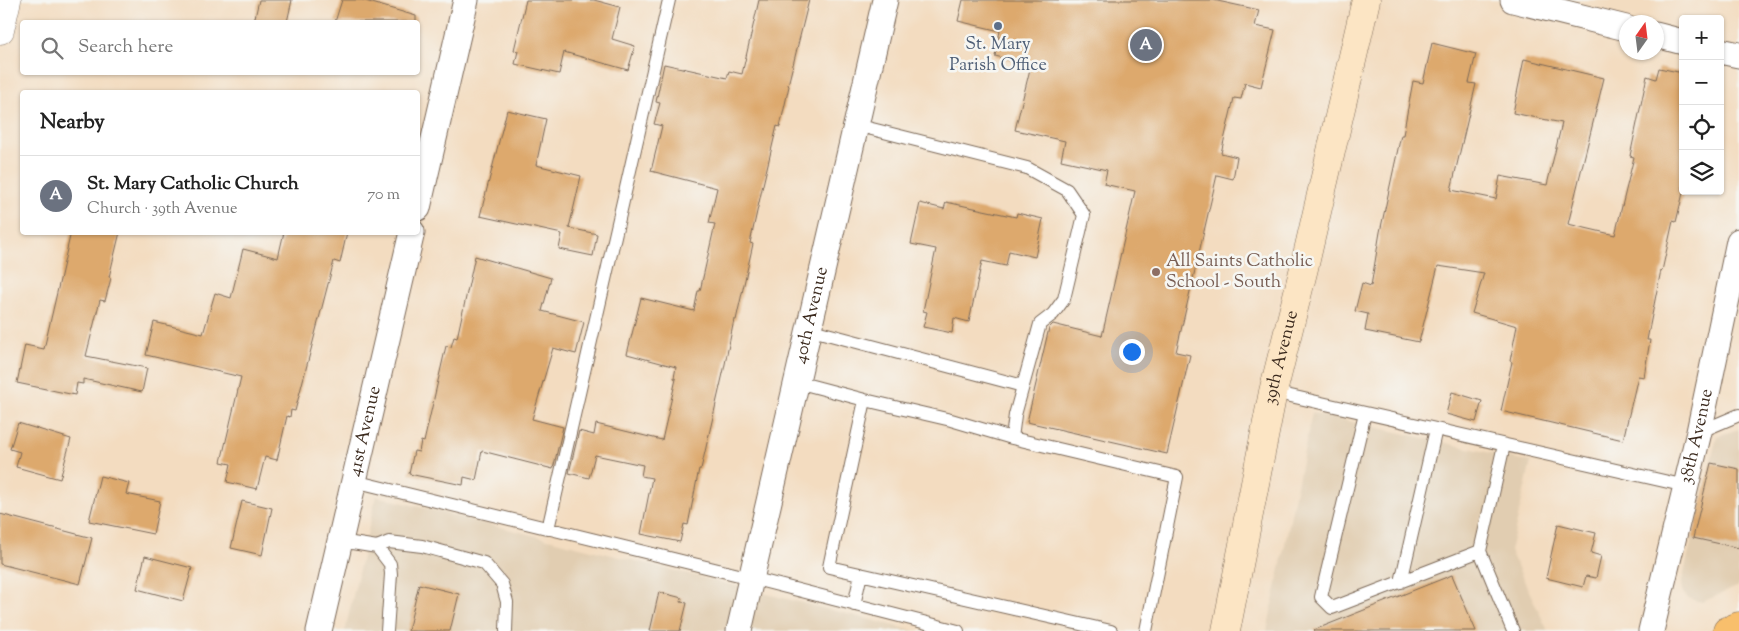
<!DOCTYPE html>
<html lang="en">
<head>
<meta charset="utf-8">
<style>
  body { margin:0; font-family:"Sorts Mill Goudy",serif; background:#f6f6f6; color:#222 }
  .controls { position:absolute; right:15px; top:15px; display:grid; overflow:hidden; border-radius:5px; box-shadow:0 1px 4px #0004 }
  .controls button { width:45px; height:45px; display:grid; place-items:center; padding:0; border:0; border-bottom:1px solid #e0e0e0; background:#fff; color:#222; font:25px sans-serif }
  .compass { position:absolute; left:1619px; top:15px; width:45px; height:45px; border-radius:50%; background:#fff; box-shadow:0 1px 4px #0004; rotate:14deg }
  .you { position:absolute; left:1131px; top:351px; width:18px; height:18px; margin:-12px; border:4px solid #fff; border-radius:50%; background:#1a73e8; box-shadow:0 0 0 8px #1a73e833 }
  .badge { display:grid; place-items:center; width:32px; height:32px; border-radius:50%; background:#b5179e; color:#fff; font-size:16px; font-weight:700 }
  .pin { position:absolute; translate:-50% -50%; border:2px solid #fff; box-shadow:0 1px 5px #0006 }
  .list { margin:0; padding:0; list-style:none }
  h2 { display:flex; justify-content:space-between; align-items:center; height:65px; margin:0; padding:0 20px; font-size:21px }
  h2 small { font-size:16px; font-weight:400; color:#767676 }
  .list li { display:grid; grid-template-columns:32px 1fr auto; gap:15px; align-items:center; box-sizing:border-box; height:80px; padding:0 20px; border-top:1px solid #e0e0e0 }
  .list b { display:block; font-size:19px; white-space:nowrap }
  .list p { margin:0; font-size:16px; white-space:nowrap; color:#767676 }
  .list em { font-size:16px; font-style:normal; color:#767676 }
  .icon { flex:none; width:28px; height:28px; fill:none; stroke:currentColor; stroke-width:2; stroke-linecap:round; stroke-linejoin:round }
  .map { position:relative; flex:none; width:1739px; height:631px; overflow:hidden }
  .search { position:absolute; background:#fff; box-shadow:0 1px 4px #0004; left:20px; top:20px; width:400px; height:55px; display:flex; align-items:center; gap:12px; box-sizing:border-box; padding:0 18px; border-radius:5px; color:#767676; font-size:19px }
  .panel { position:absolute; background:#fff; box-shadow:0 1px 4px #0004; left:20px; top:90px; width:400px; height:145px; border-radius:5px }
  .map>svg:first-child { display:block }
  .built { fill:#e1cdb1 }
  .building { fill:#dda96d }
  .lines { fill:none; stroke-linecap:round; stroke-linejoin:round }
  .service-casing { stroke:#7b6857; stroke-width:14 }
  .minor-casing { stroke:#7b6857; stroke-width:27 }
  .tertiary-casing { stroke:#7b6857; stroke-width:29 }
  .secondary-casing { stroke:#7b6857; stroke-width:29 }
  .primary-casing { stroke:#7b6857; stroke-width:29 }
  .service { stroke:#fff; stroke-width:12 }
  .minor { stroke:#fff; stroke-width:25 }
  .tertiary { stroke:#fff; stroke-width:28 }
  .secondary { stroke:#fce5c4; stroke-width:28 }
  .primary { stroke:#f8bf6c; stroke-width:28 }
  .service-dot { fill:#5c6f8a; stroke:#f6f6f2; stroke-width:2 }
  .education-dot { fill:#8d6e63; stroke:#f6f6f2; stroke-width:2 }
  .labels { text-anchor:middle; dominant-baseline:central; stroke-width:5; stroke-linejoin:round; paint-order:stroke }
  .service-label { font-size:18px; fill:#4e5e75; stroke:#f6f6f2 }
  .education-label { font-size:18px; fill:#785e54; stroke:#f6f6f2; text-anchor:start }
  .street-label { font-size:18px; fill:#3b2a1e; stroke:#f6f6f2 }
</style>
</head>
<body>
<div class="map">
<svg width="1739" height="631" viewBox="0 0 1739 631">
  <rect width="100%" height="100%" fill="#f6f6f2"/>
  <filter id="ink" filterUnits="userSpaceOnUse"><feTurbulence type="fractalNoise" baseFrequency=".02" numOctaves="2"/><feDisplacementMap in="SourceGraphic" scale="10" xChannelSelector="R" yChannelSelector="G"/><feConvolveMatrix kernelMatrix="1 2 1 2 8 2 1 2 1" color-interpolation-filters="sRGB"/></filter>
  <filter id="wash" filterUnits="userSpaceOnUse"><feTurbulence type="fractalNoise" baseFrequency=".0096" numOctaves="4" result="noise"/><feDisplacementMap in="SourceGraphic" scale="20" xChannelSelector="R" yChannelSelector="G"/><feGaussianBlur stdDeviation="1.12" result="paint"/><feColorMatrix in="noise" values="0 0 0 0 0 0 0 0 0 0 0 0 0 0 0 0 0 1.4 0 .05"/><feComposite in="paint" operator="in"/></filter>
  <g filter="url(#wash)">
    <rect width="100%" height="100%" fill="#f3dcc0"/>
    <path class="built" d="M1312,413L1531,462L1510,551L1548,631H1267Z
      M1739,429V586L1702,602L1697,601L1688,598L1683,593L1681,585L1717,436Z
      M376,496L915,631H345Z"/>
    <g id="blocks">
      <path class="building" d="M259,0H292L287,22H254Z
        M342,0H362L416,16V22H335Z
        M526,0H594L620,7L612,39L635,46L628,70L564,52L559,74L515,64L518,51L514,50Z
        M759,0H809L788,85L789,86L780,127L777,126L762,189L750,243L753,244L736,320H734L724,369L701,469H699L688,525L684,524L680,542L641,534L652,478L641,476L643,465L595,455L589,478L569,473L579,431L594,435L596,424L662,440L676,379L674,378L676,367L627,354L641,298L694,311L698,291H700L715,224L709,223L717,188L651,171L662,126L654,124L660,103L656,102L664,64L727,78L729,71L742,74Z
        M963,0H1213L1259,10L1255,26L1275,30L1261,87L1245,83L1241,99L1234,98L1221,153L1237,157L1233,179L1217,175L1176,352L1190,355L1167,454L1027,422L1049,328L1053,324L1102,336L1135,191L1104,184L1107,170L1061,160L1065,141L1015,130L1031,65L995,56L1000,31L958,21Z
        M1432,43L1476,54L1469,83L1476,84L1451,190L1496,199L1500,176L1547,185L1562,123L1513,113L1524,59L1604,78L1568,224L1615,235L1634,157L1630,156L1647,76L1656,79L1659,68L1683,73V193L1676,222L1673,221L1662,271L1661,270L1647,340H1650L1644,377L1638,376L1623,440L1501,411L1512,362L1510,361L1517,326L1472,313L1484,273L1438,266L1419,342L1365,331L1368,314L1355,311L1362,283L1371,286L1380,232L1401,135H1403L1413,81L1423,83Z
        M507,110L546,119L536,165L581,176L569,228L597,234L593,256L559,249L562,234L480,216Z
        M946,202L1016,217L1017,213L1043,219L1035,257L1009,251L1006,266L982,261L969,322L954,318L952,333L923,327L927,312L923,311L936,249L911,244L920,203L944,209Z
        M71,232H120L109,277L111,278L105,301L100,300L86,356L147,368L142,392L83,379V384L77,383L75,395L17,383L25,345L44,349Z
        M284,232H347L340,263L334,261L295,411L291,410L290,417L287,416L277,460L265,457L257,489L227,482L231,464L221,462L241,377L146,355L154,322L203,334L215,293L231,298L243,249L278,258Z
        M475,256L551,278L542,311L584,322L576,354L553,348L532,419L563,427L553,469L482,451L476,480L464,477L463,485L409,474L414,451L419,452L421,441L424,442L446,346L451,347L454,337L457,338Z
        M1452,392L1482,401L1476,422L1446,414Z
        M18,423L71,439L60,479L16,467L20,452L10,449Z
        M1711,463L1739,469V548L1693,538Z
        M100,476L129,483L126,494L160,501L153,534L89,521Z
        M242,501L272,508L262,555L231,548Z
        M0,514L92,538L80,584L0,564Z
        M1558,524L1596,533L1591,553L1601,556L1596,578L1586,576L1583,587L1546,578Z
        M145,556L192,568L183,601L137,589Z
        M1452,575L1476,631H1315L1314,630Z
        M419,584L459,594L450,631H408Z
        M659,592L682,598L681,602L687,603L680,631H650Z"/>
    </g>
  </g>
  <g filter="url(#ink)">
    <use href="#blocks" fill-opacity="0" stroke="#7b6857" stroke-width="1"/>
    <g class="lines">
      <g class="service-casing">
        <path id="service" d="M808,329L1023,386L1040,324L1053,314L1064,299L1084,215L1067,190L1027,168L856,125
          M797,382L865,400L951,420L1012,438L1177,477L1146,631
          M1273,392L1686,486
          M865,400L829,567L1111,631
          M1365,413L1321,597L1332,608L1480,551L1513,631
          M1699,432L1739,415
          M1012,438L1015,415L1023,386
          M354,481L751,578L958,631
          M548,529L669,0
          M340,541L377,547L389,542L422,546L484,563L502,584L507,602L506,631
          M377,547L390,564L391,574L387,631
          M1480,551L1504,445
          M1401,582L1436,429
          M854,605L861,574"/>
      </g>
      <g class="minor-casing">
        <g id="minor">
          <path d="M1513,0L1626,28"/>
          <path d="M1656,35L1683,42"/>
          <path d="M1720,51L1739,55"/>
          <path d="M418,208L466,0"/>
          <path id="s1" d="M319,631L412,232"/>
          <path id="s2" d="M739,631L885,0"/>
          <path id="s3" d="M1651,631L1699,432L1739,241"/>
        </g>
      </g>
      <g class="tertiary-casing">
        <path id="tertiary" d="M0,30L7,0"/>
      </g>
      <g class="secondary-casing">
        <g id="secondary">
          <path id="s4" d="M1226,631L1273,392L1304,268L1366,0"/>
        </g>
      </g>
      <g class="primary-casing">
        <path id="primary" d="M1727,631L1739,626"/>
      </g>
      <use href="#service" class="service"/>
      <use href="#minor" class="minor"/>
      <use href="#tertiary" class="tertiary"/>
      <use href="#secondary" class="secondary"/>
      <use href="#primary" class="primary"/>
    </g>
  </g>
  <circle class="service-dot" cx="998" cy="26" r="5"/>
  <circle class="education-dot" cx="1156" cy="272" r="5"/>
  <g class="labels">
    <g class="service-label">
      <text x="998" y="45">St. Mary<tspan x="998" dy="21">Parish Office</tspan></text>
    </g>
    <g class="education-label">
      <text x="1166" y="262">All Saints Catholic<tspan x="1166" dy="21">School - South</tspan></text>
    </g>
    <g class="street-label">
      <text stroke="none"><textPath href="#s2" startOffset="324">40th Avenue</textPath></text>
      <text stroke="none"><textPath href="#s4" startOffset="279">39th Avenue</textPath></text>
      <text stroke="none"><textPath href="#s1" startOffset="205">41st Avenue</textPath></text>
      <text stroke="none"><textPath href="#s3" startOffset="200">38th Avenue</textPath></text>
    </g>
  </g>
</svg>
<div class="controls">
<button>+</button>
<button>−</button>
<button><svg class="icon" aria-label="locate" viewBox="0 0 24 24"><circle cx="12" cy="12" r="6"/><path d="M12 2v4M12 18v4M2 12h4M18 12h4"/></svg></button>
<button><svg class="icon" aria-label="layers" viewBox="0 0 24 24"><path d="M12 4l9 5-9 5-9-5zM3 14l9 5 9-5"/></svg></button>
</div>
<svg class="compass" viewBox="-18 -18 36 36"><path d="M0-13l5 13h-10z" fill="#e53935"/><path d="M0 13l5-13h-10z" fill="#767676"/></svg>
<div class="you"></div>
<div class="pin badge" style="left:1146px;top:45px;background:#6b7280">A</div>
<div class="search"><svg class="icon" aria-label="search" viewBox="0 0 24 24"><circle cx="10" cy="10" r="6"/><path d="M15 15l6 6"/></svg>Search here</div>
<section class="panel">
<h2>Nearby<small></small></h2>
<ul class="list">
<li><span class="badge" style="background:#6b7280">A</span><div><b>St. Mary Catholic Church</b><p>Church · 39th Avenue</p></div><em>70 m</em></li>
</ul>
</section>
</div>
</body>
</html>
